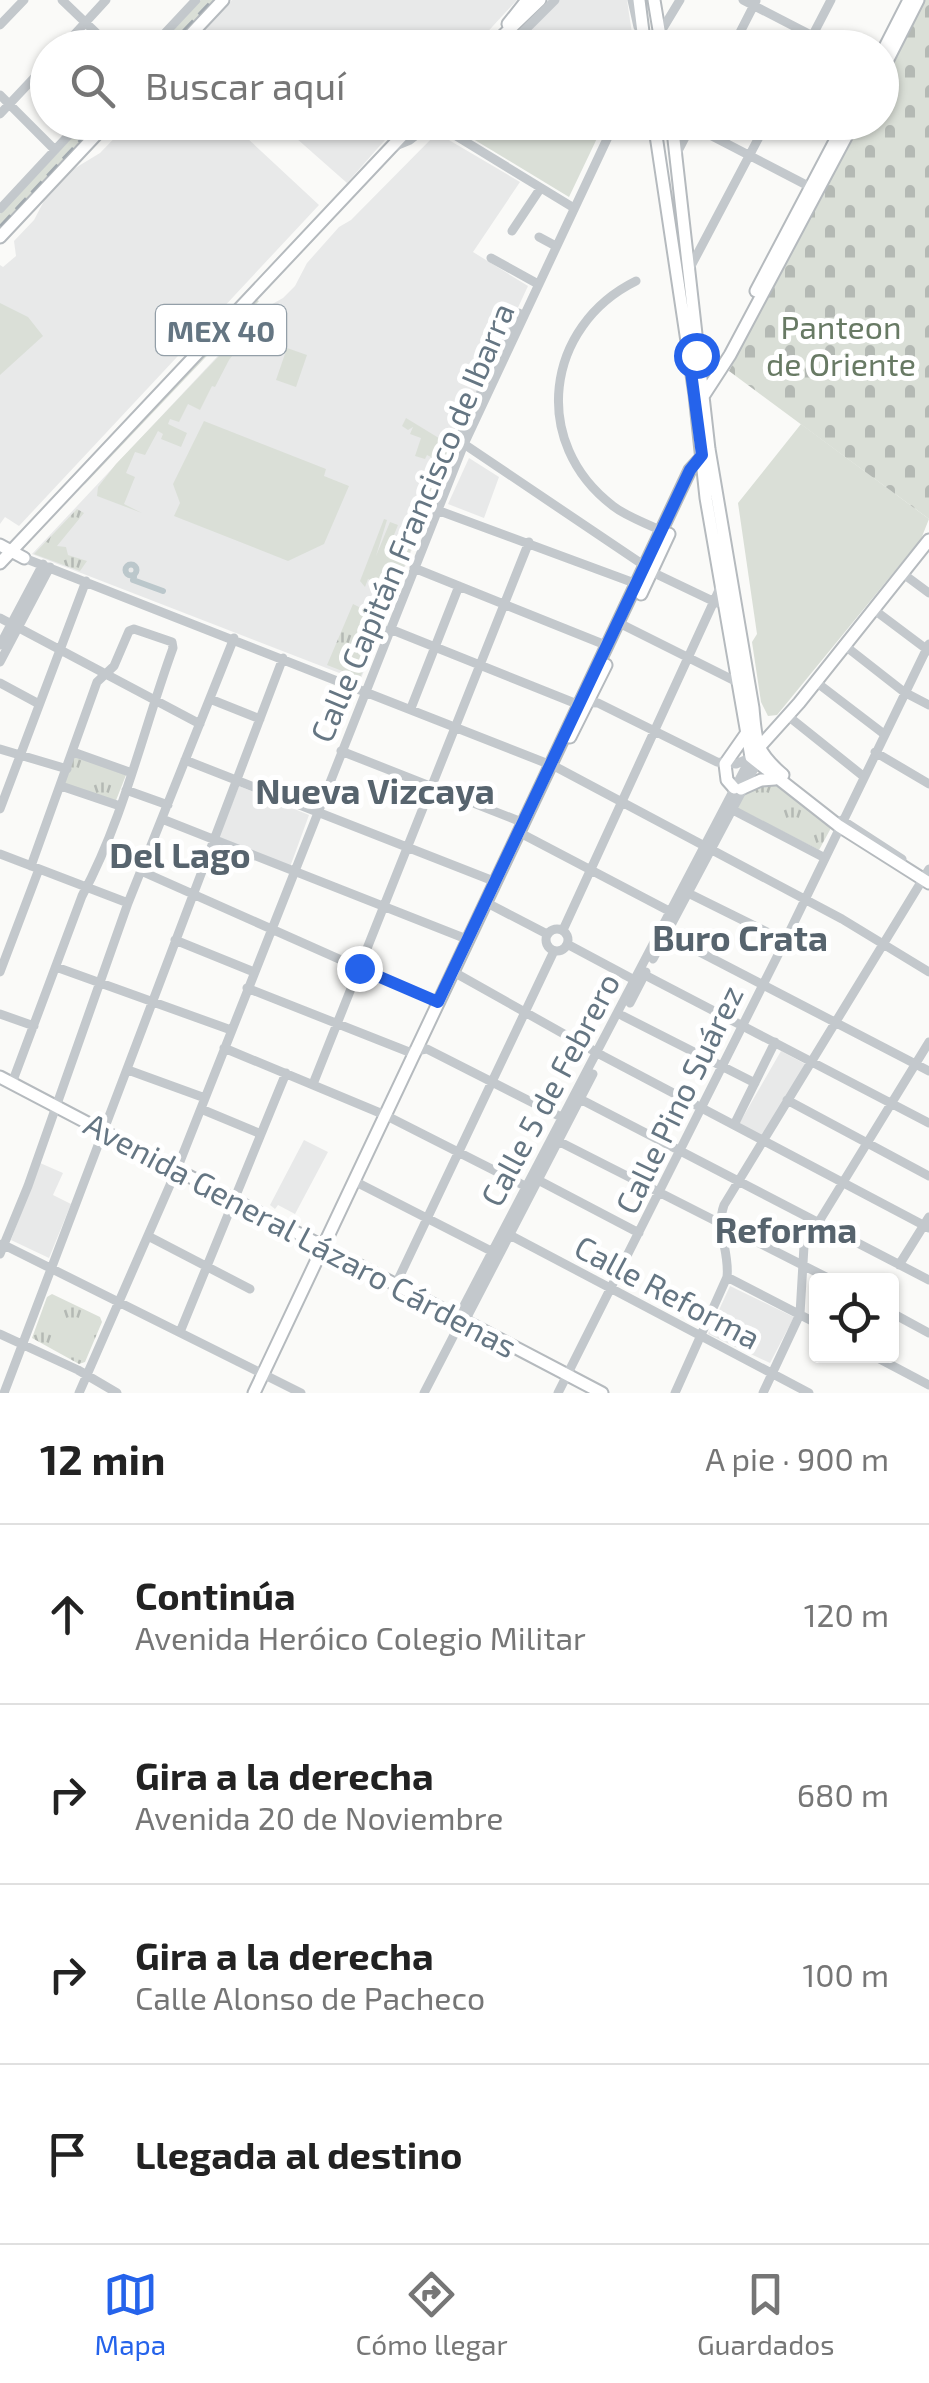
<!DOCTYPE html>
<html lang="es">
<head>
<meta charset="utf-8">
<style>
  body { margin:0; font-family:"Exo 2",sans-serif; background:#f2f2f2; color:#222 }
  .controls { position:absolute; right:30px; bottom:30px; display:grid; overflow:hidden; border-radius:10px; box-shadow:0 2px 8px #0004 }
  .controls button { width:90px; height:90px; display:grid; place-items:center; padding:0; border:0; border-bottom:2px solid #e0e0e0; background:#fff; color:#222; font:50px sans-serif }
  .stop { position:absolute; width:30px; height:30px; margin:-22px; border:8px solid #2563eb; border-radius:50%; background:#fff }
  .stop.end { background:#2563eb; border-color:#fff; box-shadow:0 2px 10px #0008 }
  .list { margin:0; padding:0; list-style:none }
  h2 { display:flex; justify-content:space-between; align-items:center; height:130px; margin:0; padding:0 40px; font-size:42px }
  h2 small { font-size:32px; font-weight:400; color:#767676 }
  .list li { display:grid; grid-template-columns:65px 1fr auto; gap:30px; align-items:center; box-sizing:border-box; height:180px; padding:0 40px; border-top:2px solid #e0e0e0 }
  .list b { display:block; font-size:38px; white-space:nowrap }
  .list p { margin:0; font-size:32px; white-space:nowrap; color:#767676 }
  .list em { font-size:32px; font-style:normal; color:#767676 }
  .icon { flex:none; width:55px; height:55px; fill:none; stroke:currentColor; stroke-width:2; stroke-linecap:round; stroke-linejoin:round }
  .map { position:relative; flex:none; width:929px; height:1393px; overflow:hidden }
  .search { position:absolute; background:#fff; box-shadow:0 2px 8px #0004; left:30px; right:30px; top:30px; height:110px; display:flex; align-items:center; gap:25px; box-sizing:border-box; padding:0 35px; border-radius:55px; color:#767676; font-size:38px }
  .sheet { height:850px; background:#fff }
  nav { display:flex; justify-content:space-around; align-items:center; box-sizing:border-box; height:140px; border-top:2px solid #e0e0e0; background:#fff; font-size:28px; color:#767676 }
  nav a { display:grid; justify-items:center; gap:5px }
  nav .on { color:#2563eb }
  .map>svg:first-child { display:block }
  .built { fill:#e8e9e9 }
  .green { fill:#dadfd7 }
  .cemetery { fill:url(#cemetery-stones) }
  .park { fill:url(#park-tufts) }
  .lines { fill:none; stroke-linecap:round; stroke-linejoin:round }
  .canal { stroke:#bbc7cb; stroke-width:6 }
  .major-casing { stroke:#b5babe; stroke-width:15 }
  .minor { stroke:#c3c8cc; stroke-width:9 }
  .major { stroke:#fff; stroke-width:11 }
  .rail { stroke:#a2aab0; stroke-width:2.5; stroke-dasharray:15 8; stroke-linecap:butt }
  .route { stroke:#2563eb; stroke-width:12 }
  .labels { text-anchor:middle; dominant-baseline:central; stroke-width:10; stroke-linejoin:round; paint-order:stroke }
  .shield { fill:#fff; stroke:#939fa8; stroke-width:2.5 }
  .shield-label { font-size:30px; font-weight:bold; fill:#657683 }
  .park-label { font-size:32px; fill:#687a64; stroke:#fff }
  .street-label { font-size:32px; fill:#657683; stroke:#fff }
  .neighbourhood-label { font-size:35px; font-weight:bold; fill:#57646e; stroke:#fff }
</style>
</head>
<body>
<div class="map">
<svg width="929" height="1393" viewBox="0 0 929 1393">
  <defs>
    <pattern id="cemetery-stones" width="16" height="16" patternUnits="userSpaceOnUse" patternTransform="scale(2.5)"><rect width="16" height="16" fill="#dadfd7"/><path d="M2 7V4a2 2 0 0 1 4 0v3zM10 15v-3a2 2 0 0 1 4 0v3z" fill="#b4b9b4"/></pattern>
    <pattern id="park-tufts" width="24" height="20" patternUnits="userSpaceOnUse" patternTransform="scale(2.5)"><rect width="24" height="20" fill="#dadfd7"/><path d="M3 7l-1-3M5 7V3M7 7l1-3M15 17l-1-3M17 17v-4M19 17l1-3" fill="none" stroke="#b4b9b4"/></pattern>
  </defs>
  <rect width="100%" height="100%" fill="#fafaf8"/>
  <path class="built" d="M232,0H517L481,39L463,47H187Z
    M557,0H627L634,47L510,48Z
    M129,123H231L319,205L19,526L5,517L0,524V265L3,267L16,256L14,241L34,220L45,199L72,170L100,153Z
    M279,123H400L347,183Z
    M437,133L520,182L473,252L528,286L462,428L456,427L448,442L451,450L360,681L32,554L260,311L283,298L295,286L307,263L339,227L351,220Z
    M469,458L499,477L484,518L448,504Z
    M239,786L309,815L290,867L219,837Z
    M781,1051L807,1065L763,1136L739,1124Z
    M304,1140L328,1152L295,1214L278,1205L275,1209L270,1205Z
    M40,1163L63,1173L53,1195L71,1204L49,1258L11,1240Z
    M730,1286L794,1317L770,1363L708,1334Z"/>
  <path class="green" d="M201,0H216L171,47L156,48Z
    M452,122H588L601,130L569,197L450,125Z
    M86,123H101L0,229V214Z
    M257,300L259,301L29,543L84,485L98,465Z
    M0,303L28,317L43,336L0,375Z
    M261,312V318L229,360L215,387L212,386L200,410L188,404L179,422L170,419L168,424L187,433L181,447L161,439L163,434L158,431L145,455L135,452L126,473L135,477L124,504L142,513L97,496L98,487L116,464Z
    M287,348L307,355L296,387L276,380Z
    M406,418L447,443L450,451L396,587L392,589L368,579L365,587L360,581L384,519L387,520L376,556L390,522L398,525L391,542L403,546L437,460L427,455L425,459L415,456L421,438L410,434L413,427L408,430L402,426Z
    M204,421L326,469L324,476L349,486L324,544L288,561L174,516L180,503L173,484Z
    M801,424L929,519L921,539L777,715L768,716L761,702L752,642L757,634L738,503Z"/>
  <path class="cemetery" d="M920,0H929V519L729,371L859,123L882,122V77Z"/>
  <path class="park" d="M77,509L84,513L57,546L66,547L68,555L87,561L80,571L34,554Z
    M353,604L363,609L380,627L360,678L327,665Z
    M74,756L126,775L115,803L64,783Z
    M775,783L831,828L819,850L735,807L748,788Z
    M52,1294L100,1317L102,1322L85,1362L79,1364L32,1338L47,1297Z"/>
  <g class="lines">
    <path class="canal" d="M125.5 570a5.5 5.5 0 1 1 11 0a5.5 5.5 0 1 1-11 0Z
      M134,577L133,580L163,591"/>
    <g class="major-casing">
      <path id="major" d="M639,0L645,48
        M654,0L662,48
        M508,24L527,0
        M178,48L223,0
        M490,48L540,0
        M882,53L909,0
        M882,71L918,0
        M654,122L695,395L706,498L751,757L839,826L929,883
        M672,122L709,449L753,708C756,742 755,751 783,775
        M0,237L108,122
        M756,291L845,122
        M704,395L730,355L854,122
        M0,545L24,558
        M0,563L415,122
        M641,594L669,534
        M570,737L606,665
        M754,753L799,703L929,540
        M734,788L727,780L725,764L746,734
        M741,789L761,780L775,779
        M0,1077L602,1393
        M254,1393L690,470L709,449"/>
    </g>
    <path class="minor" d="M62,0L112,48
      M632,0L638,27
      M743,0L836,48
      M0,25L24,0
      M62,48L106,0
      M151,48L196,0
      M507,48L555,0
      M651,48L680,0
      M732,48L756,1
      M806,48L831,0
      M0,95L55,150
      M0,114L48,63
      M685,122L816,190
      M448,131L574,208
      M393,147L410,140L433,122
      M677,153L693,122
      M0,209L81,122
      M512,231L540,189
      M539,237L552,244
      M491,258L538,284
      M691,266L767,122
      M636,281C545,326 530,443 613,506C627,517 646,523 662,531
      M519,313L458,440L645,566
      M437,510L637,584
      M24,558L556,767L842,919L929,972
      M414,568L608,646
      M652,572L717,603
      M902,573L929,593
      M873,609L929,651
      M0,618L200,724
      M625,626L739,683
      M390,629L572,702L598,703L717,762L736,764L750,758
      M0,645L43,564
      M844,645L904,692L929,705
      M0,662L50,567
      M816,682L884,734
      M0,683L39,704
      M210,699L260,719
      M411,708L459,586
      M788,716L863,776
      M0,749L67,769
      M341,751L524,823
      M73,752L132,773
      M875,752L929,784
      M185,760L496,882
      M61,786L120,806
      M126,790L168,805
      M0,809L86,581
      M731,809L825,858
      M162,819L469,940
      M842,820L902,859
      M526,836L671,912
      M0,854L128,903
      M141,871L438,1003
      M688,893L785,941
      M493,906L547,934
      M546 940a11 11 0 1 1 22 0a11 11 0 1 1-22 0Z
      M563,930L720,588
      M661,932L929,1071
      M175,940L254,972
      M567,944L640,983
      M653,959L757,763
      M56,967L231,1030
      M0,972L39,869
      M641,973L929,1123
      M459,975L603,1056L929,1228
      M247,988L409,1052L427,1049L565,1119
      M630,1003L646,972
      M0,1014L34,1026
      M623,1016L755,1083
      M224,1048L385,1115L527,1187
      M128,1070L205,1098
      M12,1083L82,896C124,818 143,730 173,648L172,642L134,629L129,631L114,666L97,682L31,866
      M313,1084L529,542
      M580,1099L929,1280
      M787,1100L929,1176
      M201,1109L261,1134
      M734,1125L775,1042
      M558,1141L832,1280
      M538,1180L639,1233
      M360,1184L497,1254
      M506,1233L809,1393
      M148,1236L250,1289
      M2,1244L301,1393
      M0,1254L28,1186L128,903L234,638
      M899,1265L929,1217
      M727,1277L816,1323
      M396,1284L554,951
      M892,1313L929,1333
      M465,1321L593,1074
      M180,1332L286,1073
      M0,1334L78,1370L117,1393
      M874,1356L929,1385
      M4,1393L283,658
      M79,1393L177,1169L464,444L615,122
      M424,1393L454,1335L458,1317L751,757
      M558,1393L785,941L929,644
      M675,1393L727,1277C730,1252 715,1229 724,1205L929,869
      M763,1393L800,1314L804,1246L929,1042"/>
    <use href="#major" class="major"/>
    <path class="rail" d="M167,48L212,0
      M0,226L97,122"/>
  </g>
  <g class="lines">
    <path class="route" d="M359,968L438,1002L690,470L702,455L689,357L696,355"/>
  </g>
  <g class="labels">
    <rect class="shield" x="156" y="305" width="130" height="50" rx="8"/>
    <g class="shield-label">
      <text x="221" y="330">MEX 40</text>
    </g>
    <g class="park-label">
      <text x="841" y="326">Panteon<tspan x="841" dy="37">de Oriente</tspan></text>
    </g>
    <g class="street-label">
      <text transform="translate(411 522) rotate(-67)">Calle Capitán Francisco de Ibarra</text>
      <text transform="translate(549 1089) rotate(-62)">Calle 5 de Febrero</text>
      <text transform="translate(678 1099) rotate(-64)">Calle Pino Suárez</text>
      <text transform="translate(301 1234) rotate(28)">Avenida General Lázaro Cárdenas</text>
      <text transform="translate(668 1291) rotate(28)">Calle Reforma</text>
    </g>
    <g class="neighbourhood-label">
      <text x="375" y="790">Nueva Vizcaya</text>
      <text x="180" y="854">Del Lago</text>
      <text x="740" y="937">Buro Crata</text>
      <text x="786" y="1229">Reforma</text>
    </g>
  </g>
</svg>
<div class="controls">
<button><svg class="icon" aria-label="locate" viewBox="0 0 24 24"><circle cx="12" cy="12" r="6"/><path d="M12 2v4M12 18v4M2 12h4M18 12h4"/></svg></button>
</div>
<div class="stop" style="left:696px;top:355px"></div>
<div class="stop end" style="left:359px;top:968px"></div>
<div class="search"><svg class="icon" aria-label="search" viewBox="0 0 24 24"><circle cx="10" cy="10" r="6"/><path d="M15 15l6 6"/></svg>Buscar aquí</div>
</div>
<section class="sheet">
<h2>12 min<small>A pie · 900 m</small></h2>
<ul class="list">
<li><svg class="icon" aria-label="ahead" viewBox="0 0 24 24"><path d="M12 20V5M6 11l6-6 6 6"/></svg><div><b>Continúa</b><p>Avenida Heróico Colegio Militar</p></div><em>120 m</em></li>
<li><svg class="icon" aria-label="right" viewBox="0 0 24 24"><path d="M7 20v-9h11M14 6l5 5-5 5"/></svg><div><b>Gira a la derecha</b><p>Avenida 20 de Noviembre</p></div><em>680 m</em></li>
<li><svg class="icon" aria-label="right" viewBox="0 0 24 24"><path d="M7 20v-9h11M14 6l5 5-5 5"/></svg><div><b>Gira a la derecha</b><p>Calle Alonso de Pacheco</p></div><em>100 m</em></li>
<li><svg class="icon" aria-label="arrive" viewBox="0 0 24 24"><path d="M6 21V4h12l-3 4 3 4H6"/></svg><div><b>Llegada al destino</b></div></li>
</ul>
</section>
<nav>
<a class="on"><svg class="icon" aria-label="map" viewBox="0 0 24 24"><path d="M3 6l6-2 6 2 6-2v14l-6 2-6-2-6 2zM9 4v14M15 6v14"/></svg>Mapa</a>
<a><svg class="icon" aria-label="directions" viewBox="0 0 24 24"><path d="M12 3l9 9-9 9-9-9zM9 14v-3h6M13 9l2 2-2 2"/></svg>Cómo llegar</a>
<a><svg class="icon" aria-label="saved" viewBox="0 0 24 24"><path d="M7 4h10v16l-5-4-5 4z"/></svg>Guardados</a>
</nav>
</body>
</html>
